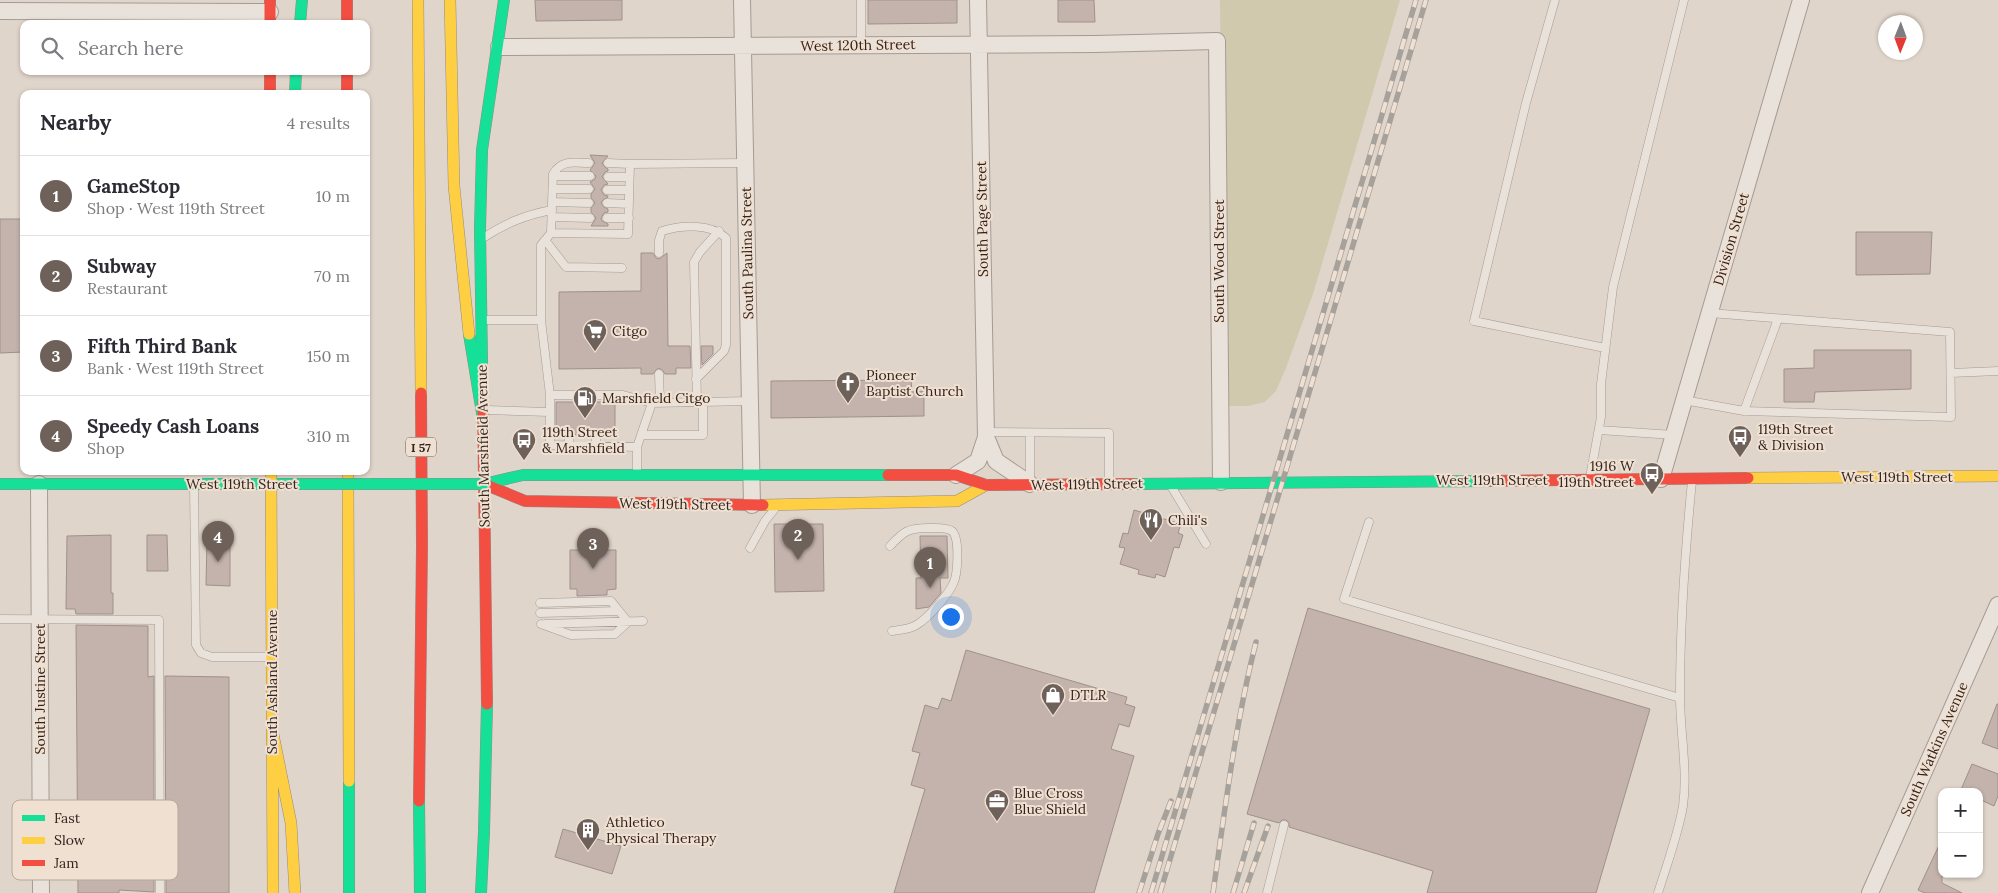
<!DOCTYPE html>
<html lang="en">
<head>
<meta charset="utf-8">
<style>
  body { margin:0; font-family:Lora,serif; background:#f7f7f7; color:#2b2b33 }
  .controls { position:absolute; right:15px; bottom:15px; display:grid; overflow:hidden; border-radius:10px; box-shadow:0 1px 4px #0004 }
  .controls button { width:45px; height:45px; display:grid; place-items:center; padding:0; border:0; border-bottom:1px solid #e1e1e2; background:#fff; color:#2b2b33; font:25px sans-serif }
  .compass { position:absolute; left:1878px; top:15px; width:45px; height:45px; border-radius:50%; background:#fff; box-shadow:0 1px 4px #0004; rotate:181deg }
  .you { position:absolute; left:950px; top:616px; width:18px; height:18px; margin:-12px; border:4px solid #fff; border-radius:50%; background:#1a73e8; box-shadow:0 0 0 8px #1a73e833 }
  .badge { display:grid; place-items:center; width:32px; height:32px; border-radius:50%; background:#6e615a; color:#fff; font-size:16px; font-weight:700 }
  .pin { position:absolute; translate:-50% -41px; filter:drop-shadow(0 1px 2px #0008) }
  .pin::after { content:''; position:absolute; top:26px; width:18px; height:15px; background:inherit; clip-path:polygon(0 0,100% 0,50% 100%) }
  .list { margin:0; padding:0; list-style:none }
  h2 { display:flex; justify-content:space-between; align-items:center; height:65px; margin:0; padding:0 20px; font-size:21px }
  h2 small { font-size:16px; font-weight:400; color:#7c7c81 }
  .list li { display:grid; grid-template-columns:32px 1fr auto; gap:15px; align-items:center; box-sizing:border-box; height:80px; padding:0 20px; border-top:1px solid #e1e1e2 }
  .list b { display:block; font-size:19px; white-space:nowrap }
  .list p { margin:0; font-size:16px; white-space:nowrap; color:#7c7c81 }
  .list em { font-size:16px; font-style:normal; color:#7c7c81 }
  .icon { flex:none; width:28px; height:28px; fill:none; stroke:currentColor; stroke-width:2; stroke-linecap:round; stroke-linejoin:round }
  .map { position:relative; flex:none; width:1998px; height:893px; overflow:hidden }
  .search { position:absolute; background:#fff; box-shadow:0 1px 4px #0004; left:20px; top:20px; width:350px; height:55px; display:flex; align-items:center; gap:12px; box-sizing:border-box; padding:0 18px; border-radius:10px; color:#7c7c81; font-size:19px }
  .panel { position:absolute; background:#fff; box-shadow:0 1px 4px #0004; left:20px; top:90px; width:350px; height:385px; border-radius:10px }
  .map>svg:first-child { display:block }
  .green { fill:#d1c9ae }
  .building { fill:#c3b3ac; stroke:#9f918a }
  .lines { fill:none; stroke-linecap:round; stroke-linejoin:round }
  .lane-casing { stroke:#a59b94; stroke-width:9 }
  .street-casing { stroke:#a59b94; stroke-width:18 }
  .fast-casing { stroke:#958b84; stroke-width:12 }
  .slow-casing { stroke:#958b84; stroke-width:12 }
  .jam-casing { stroke:#958b84; stroke-width:12 }
  .lane { stroke:#e8e2db; stroke-width:8 }
  .street { stroke:#e8e2db; stroke-width:16 }
  .fast { stroke:#16e098; stroke-width:11 }
  .slow { stroke:#ffcf43; stroke-width:11 }
  .jam { stroke:#f24e42; stroke-width:11 }
  .rail-casing { stroke:#a7a19c; stroke-width:5.5 }
  .rail { stroke:#f0e0d1; stroke-width:4; stroke-dasharray:11; stroke-linecap:butt }
  .fast-bridge-casing { stroke:#958b84; stroke-width:12; stroke-linecap:butt }
  .fast-bridge { stroke:#16e098; stroke-width:11 }
  .labels { text-anchor:middle; dominant-baseline:central; stroke-width:4; stroke-linejoin:round; paint-order:stroke }
  .shield { fill:#f0e0d1; stroke:#6a5c54; stroke-width:1 }
  .shield-label { font-size:12px; font-weight:bold; fill:#31231e }
  .street-label { font-size:14px; fill:#31231e; stroke:#f0e0d1 }
  .poi-label { font-size:14px; fill:#31231e; stroke:#f0e0d1; text-anchor:start }
  .key { fill:#f0e0d1; stroke:#b7a79b; stroke-width:1 }
  .key-label { font-size:14px; fill:#31231e }
</style>
</head>
<body>
<div class="map">
<svg width="1998" height="893" viewBox="0 0 1998 893">
  <rect width="100%" height="100%" fill="#e0d5ca"/>
  <path class="green" d="M1220,0H1400L1314,291L1286,368L1276,391L1265,402L1248,406H1224Z"/>
  <path class="building" d="M535,0H622V20L536,21Z
    M868,0H957V23L868,24Z
    M1058,0H1094L1095,22H1058Z
    M590,155L608,156L602,163L605,167L608,169V171L605,172L602,177L608,184L604,185L601,190L604,195L608,196V197L603,200L601,203L604,207L608,209V212L604,213L601,218L602,221L608,224V226H591L596,218L591,212V208L595,203L591,198V194L595,189L590,182L595,179L596,176L590,170L595,163Z
    M0,219H24V352L0,353Z
    M1856,232H1932L1930,274L1856,275Z
    M641,253H653L656,258L659,259L667,253L668,346H690L691,368H676V374H665L663,371L659,368L656,370L653,374H641V368L559,369V292L641,291Z
    M701,346H713V354L702,365Z
    M1814,350H1911V389L1815,392L1814,402H1784V369L1814,368Z
    M911,380L912,392L924,391V416L771,418V381Z
    M556,402H615V435H602L599,430L596,429L590,435H575L572,430L569,429L564,432L563,435H556Z
    M1134,510L1181,524L1178,533L1183,535L1179,548L1174,547L1165,577L1156,574L1155,578L1138,574L1139,570L1120,564L1125,548L1119,547L1123,533L1128,534Z
    M774,524H823L824,591L775,592Z
    M111,535V593H113V614H76L75,609H66L67,536Z
    M147,535H167L168,571H147Z
    M920,536H947L948,578H940L941,593L929,607L916,609V578H921Z
    M230,537V586L206,585L207,538Z
    M570,550H616V589L607,590V595L577,596V589H570Z
    M1308,608L1650,709L1596,893H1427L1433,871L1289,827V823L1286,820H1282L1279,823L1247,814Z
    M76,625L148,626V677L154,676V810L119,811V837H154V892L119,890V893H78Z
    M966,650L1127,697L1125,704L1135,707L1129,727L1119,724L1111,749L1134,756L1094,893H894L925,789L911,785L920,753L912,751L925,705L938,709L942,698L951,701Z
    M165,676L229,677V893H166Z
    M1997,704H1998V749L1982,743Z
    M1972,764L1998,774V796L1994,806L1979,799V792H1960Z
    M563,829L621,846L612,874L555,857Z
    M1942,839V883L1962,893H1925L1918,890Z"/>
  <g class="lines">
    <g class="lane-casing">
      <path id="lane" d="M861,0V46
        M1555,0L1526,103L1474,321L1605,348
        M608,163L630,164
        M553,176H590
        M608,177H629
        M553,189H589
        M607,190H629
        M552,202L589,203
        M607,203L629,204
        M552,217L590,218
        M607,218H629
        M551,233L553,174C562,159 574,163 589,163
        M483,238C506,223 525,215 552,210
        M545,240L566,267L622,268
        M659,253V240L662,231C681,225 711,223 726,238V345L724,351L696,379
        M483,320H541
        M1951,373L1998,371
        M659,374L660,403
        M550,395H623L652,403L750,401
        M1684,400L1744,411L1951,417L1950,332L1710,313
        M697,402L694,262L700,252L719,231
        M486,410L549,412
        M1744,411L1778,319
        M1599,430L1674,435
        M986,432L1109,433V481
        M569,435V446
        M641,435H703V402
        M596,447V435
        M637,447L652,403
        M637,472V447L550,445V395L541,320V245L551,233L628,234L630,164L745,163
        M1590,477L1601,417V384L1613,287L1684,0
        M1030,483V433
        M194,485L196,645L201,653L212,657H270
        M1171,486L1206,544
        M1369,522L1344,599L1680,698
        M890,546C904,531 908,528 929,528C936,528 946,527 952,531C960,538 958,575 953,584C948,595 929,617 918,624C911,629 901,630 892,631
        M750,548L765,521L774,510
        M540,603L611,601L628,622L615,634L571,635L541,624
        M540,613L619,611
        M0,619L159,620L160,893
        M545,624L643,621
        M1267,893L1284,825
        M1658,893C1667,864 1678,835 1683,806C1688,770 1680,732 1680,696C1680,624 1685,552 1692,481"/>
    </g>
    <g class="street-casing">
      <path id="street" d="M742,0L752,505
        M0,11L270,12
        M499,47L1095,44L1217,41L1221,482
        M986,437L996,461L1030,484
        M956,475L978,461L986,437L978,0
        M1661,479L1801,0
        M39,484L41,893
        M1870,893L1998,605"/>
    </g>
    <g class="fast-casing">
      <path id="fast" d="M300,24L302,0
        M295,94L296,71
        M469,334L483,419
        M482,362L480,229L482,150L504,0
        M0,484H304
        M484,484L523,475H888
        M1134,484L1491,481
        M349,781V893
        M419,801L420,893
        M481,893L484,832L487,704"/>
    </g>
    <g class="slow-casing">
      <path id="slow" d="M418,0L421,393
        M450,0L454,186L469,334
        M271,471L273,893
        M348,471L349,781
        M1748,478L1998,476
        M763,505L957,501L986,485
        M272,729L291,823L295,893"/>
    </g>
    <g class="jam-casing">
      <path id="jam" d="M270,0V24
        M347,0V24
        M270,71V94
        M347,71V94
        M483,402L487,704
        M888,475H956L986,485L1134,484
        M1491,481L1748,478
        M484,484L525,501L763,505
        M419,801L422,545L421,393"/>
    </g>
    <use href="#lane" class="lane"/>
    <use href="#street" class="street"/>
    <use href="#fast" class="fast"/>
    <use href="#slow" class="slow"/>
    <use href="#jam" class="jam"/>
    <g class="rail-casing">
      <path id="rail" d="M1139,893L1158,834L1171,801
        M1151,893L1416,0
        M1160,893L1426,0
        M1213,893C1225,809 1235,725 1256,642
        M1233,893L1254,823
        M1244,893L1268,826"/>
    </g>
    <use href="#rail" class="rail"/>
    <g class="fast-bridge-casing">
      <path id="fast-bridge" d="M304,484H484"/>
    </g>
    <use href="#fast-bridge" class="fast-bridge"/>
  </g>
  <defs>
    <g id="supermarket-pin" transform="scale(1.25)"><path d="M0 17L-7.5 6A9.5 9.5 0 1 1 7.5 6Z" fill="#6e615a" stroke="#f0e0d1"/><path d="M-6-5.5h2.5l.6 2H6L4.5 2H-2.5L-4.4-4H-6ZM-1.5 3.2a1.3 1.3 0 1 0 .1 0ZM3 3.2a1.3 1.3 0 1 0 .1 0Z" fill="#fff"/></g>
    <g id="church-pin" transform="scale(1.25)"><path d="M0 17L-7.5 6A9.5 9.5 0 1 1 7.5 6Z" fill="#6e615a" stroke="#f0e0d1"/><path d="M-1.2-6h2.4v3.5h3.3v2.4h-3.3V6h-2.4V-.1h-3.3v-2.4h3.3Z" fill="#fff"/></g>
    <g id="fuel-pin" transform="scale(1.25)"><path d="M0 17L-7.5 6A9.5 9.5 0 1 1 7.5 6Z" fill="#6e615a" stroke="#f0e0d1"/><path d="M-5.5-6h7V0h2V4h1.3V-2.5L3-4.5l.8-.8L6-3V5H2.5V1h-1V6h-7ZM-4.2-4.7v3.2H.2V-4.7Z" fill="#fff"/></g>
    <g id="bus-pin" transform="scale(1.25)"><path d="M0 17L-7.5 6A9.5 9.5 0 1 1 7.5 6Z" fill="#6e615a" stroke="#f0e0d1"/><path d="M-5-6H5V4H4V6H2V4H-2V6H-4V4H-5ZM-3.5-4V0h7V-4ZM-3.5 1.2v1.5H-2V1.2ZM2 1.2v1.5H3.5V1.2Z" fill="#fff"/></g>
    <g id="restaurant-pin" transform="scale(1.25)"><path d="M0 17L-7.5 6A9.5 9.5 0 1 1 7.5 6Z" fill="#6e615a" stroke="#f0e0d1"/><path d="M-5-6h1v4h1v-4h1v4h1v-4h1v5L-1.5 .5V6h-2V.5L-5-1ZM5-6V6H3V1.5H1.5Q1.5-4 5-6Z" fill="#fff"/></g>
    <g id="shop-pin" transform="scale(1.25)"><path d="M0 17L-7.5 6A9.5 9.5 0 1 1 7.5 6Z" fill="#6e615a" stroke="#f0e0d1"/><path d="M-5-2.5h2.3a2.7 3.5 0 0 1 5.4 0H5L5.5 6h-11ZM-1.5-2.5h3a1.5 2.3 0 0 0-3 0Z" fill="#fff"/></g>
    <g id="office-pin" transform="scale(1.25)"><path d="M0 17L-7.5 6A9.5 9.5 0 1 1 7.5 6Z" fill="#6e615a" stroke="#f0e0d1"/><path d="M-6-3h4V-5.5h4V-3h4V5H-6ZM-1-4.5V-3h2v-1.5ZM-6 0V1H6V0Z" fill="#fff"/></g>
    <g id="building-pin" transform="scale(1.25)"><path d="M0 17L-7.5 6A9.5 9.5 0 1 1 7.5 6Z" fill="#6e615a" stroke="#f0e0d1"/><path d="M-4-6H4V6H1V3H-1V6H-4ZM-2.5-4.3h1.7v1.8h-1.7ZM.8-4.3h1.7v1.8H.8ZM-2.5-1h1.7V.8h-1.7ZM.8-1h1.7V.8H.8Z" fill="#fff"/></g>
  </defs>
  <g fill-rule="evenodd">
    <use href="#supermarket-pin" x="595" y="331"/>
    <use href="#church-pin" x="848" y="383"/>
    <use href="#fuel-pin" x="585" y="398"/>
    <use href="#bus-pin" x="1740" y="437"/>
    <use href="#bus-pin" x="524" y="440"/>
    <use href="#bus-pin" x="1652" y="474"/>
    <use href="#restaurant-pin" x="1151" y="520"/>
    <use href="#shop-pin" x="1053" y="695"/>
    <use href="#office-pin" x="997" y="801"/>
    <use href="#building-pin" x="588" y="830"/>
  </g>
  <g class="labels">
    <rect class="shield" x="406" y="437.5" width="30" height="19" rx="4"/>
    <g class="shield-label">
      <text x="421" y="447">I 57</text>
    </g>
    <g class="street-label">
      <text transform="translate(858 45) rotate(-1)">West 120th Street</text>
      <text transform="translate(982 219) rotate(-91)">South Page Street</text>
      <text transform="translate(1731 239) rotate(-74)">Division Street</text>
      <text transform="translate(747 253) rotate(-91)">South Paulina Street</text>
      <text transform="translate(1219 261) rotate(-90)">South Wood Street</text>
      <text transform="translate(483 446) rotate(-91)">South Marshfield Avenue</text>
      <text x="1897" y="477">West 119th Street</text>
      <text x="1492" y="480">West 119th Street</text>
      <text x="242" y="484">West 119th Street</text>
      <text transform="translate(1087 484) rotate(-1)">West 119th Street</text>
      <text transform="translate(675 504) rotate(1)">West 119th Street</text>
      <text transform="translate(272 682) rotate(-90)">South Ashland Avenue</text>
      <text transform="translate(40 689) rotate(-90)">South Justine Street</text>
      <text transform="translate(1934 749) rotate(-66)">South Watkins Avenue</text>
    </g>
    <g class="poi-label">
      <text x="612" y="331">Citgo</text>
      <text x="866" y="375">Pioneer<tspan x="866" dy="16">Baptist Church</tspan></text>
      <text x="602" y="398">Marshfield Citgo</text>
      <text x="1758" y="429">119th Street<tspan x="1758" dy="16">&amp; Division</tspan></text>
      <text x="542" y="432">119th Street<tspan x="542" dy="16">&amp; Marshfield</tspan></text>
      <text x="1634" y="466" text-anchor="end">1916 W<tspan x="1634" dy="16">119th Street</tspan></text>
      <text x="1168" y="520">Chili's</text>
      <text x="1070" y="695">DTLR</text>
      <text x="1014" y="793">Blue Cross<tspan x="1014" dy="16">Blue Shield</tspan></text>
      <text x="606" y="822">Athletico<tspan x="606" dy="16">Physical Therapy</tspan></text>
    </g>
  </g>
  <rect x="12" y="800" width="166" height="80" rx="8" class="key"/>
  <rect x="22" y="815" width="23" height="6" fill="#16e098"/>
  <rect x="22" y="837" width="23" height="7" fill="#ffcf43"/>
  <rect x="22" y="860" width="23" height="6" fill="#f24e42"/>
  <g class="key-label">
    <text x="54" y="823">Fast</text>
    <text x="54" y="845">Slow</text>
    <text x="54" y="868">Jam</text>
  </g>
</svg>
<div class="controls">
<button>+</button>
<button>−</button>
</div>
<svg class="compass" viewBox="-18 -18 36 36"><path d="M0-13l5 13h-10z" fill="#e53935"/><path d="M0 13l5-13h-10z" fill="#7c7c81"/></svg>
<div class="you"></div>
<div class="pin badge" style="left:930px;top:588px">1</div>
<div class="pin badge" style="left:798px;top:560px">2</div>
<div class="pin badge" style="left:593px;top:569px">3</div>
<div class="pin badge" style="left:218px;top:562px">4</div>
<div class="search"><svg class="icon" aria-label="search" viewBox="0 0 24 24"><circle cx="10" cy="10" r="6"/><path d="M15 15l6 6"/></svg>Search here</div>
<section class="panel">
<h2>Nearby<small>4 results</small></h2>
<ul class="list">
<li><span class="badge">1</span><div><b>GameStop</b><p>Shop · West 119th Street</p></div><em>10 m</em></li>
<li><span class="badge">2</span><div><b>Subway</b><p>Restaurant</p></div><em>70 m</em></li>
<li><span class="badge">3</span><div><b>Fifth Third Bank</b><p>Bank · West 119th Street</p></div><em>150 m</em></li>
<li><span class="badge">4</span><div><b>Speedy Cash Loans</b><p>Shop</p></div><em>310 m</em></li>
</ul>
</section>
</div>
</body>
</html>
